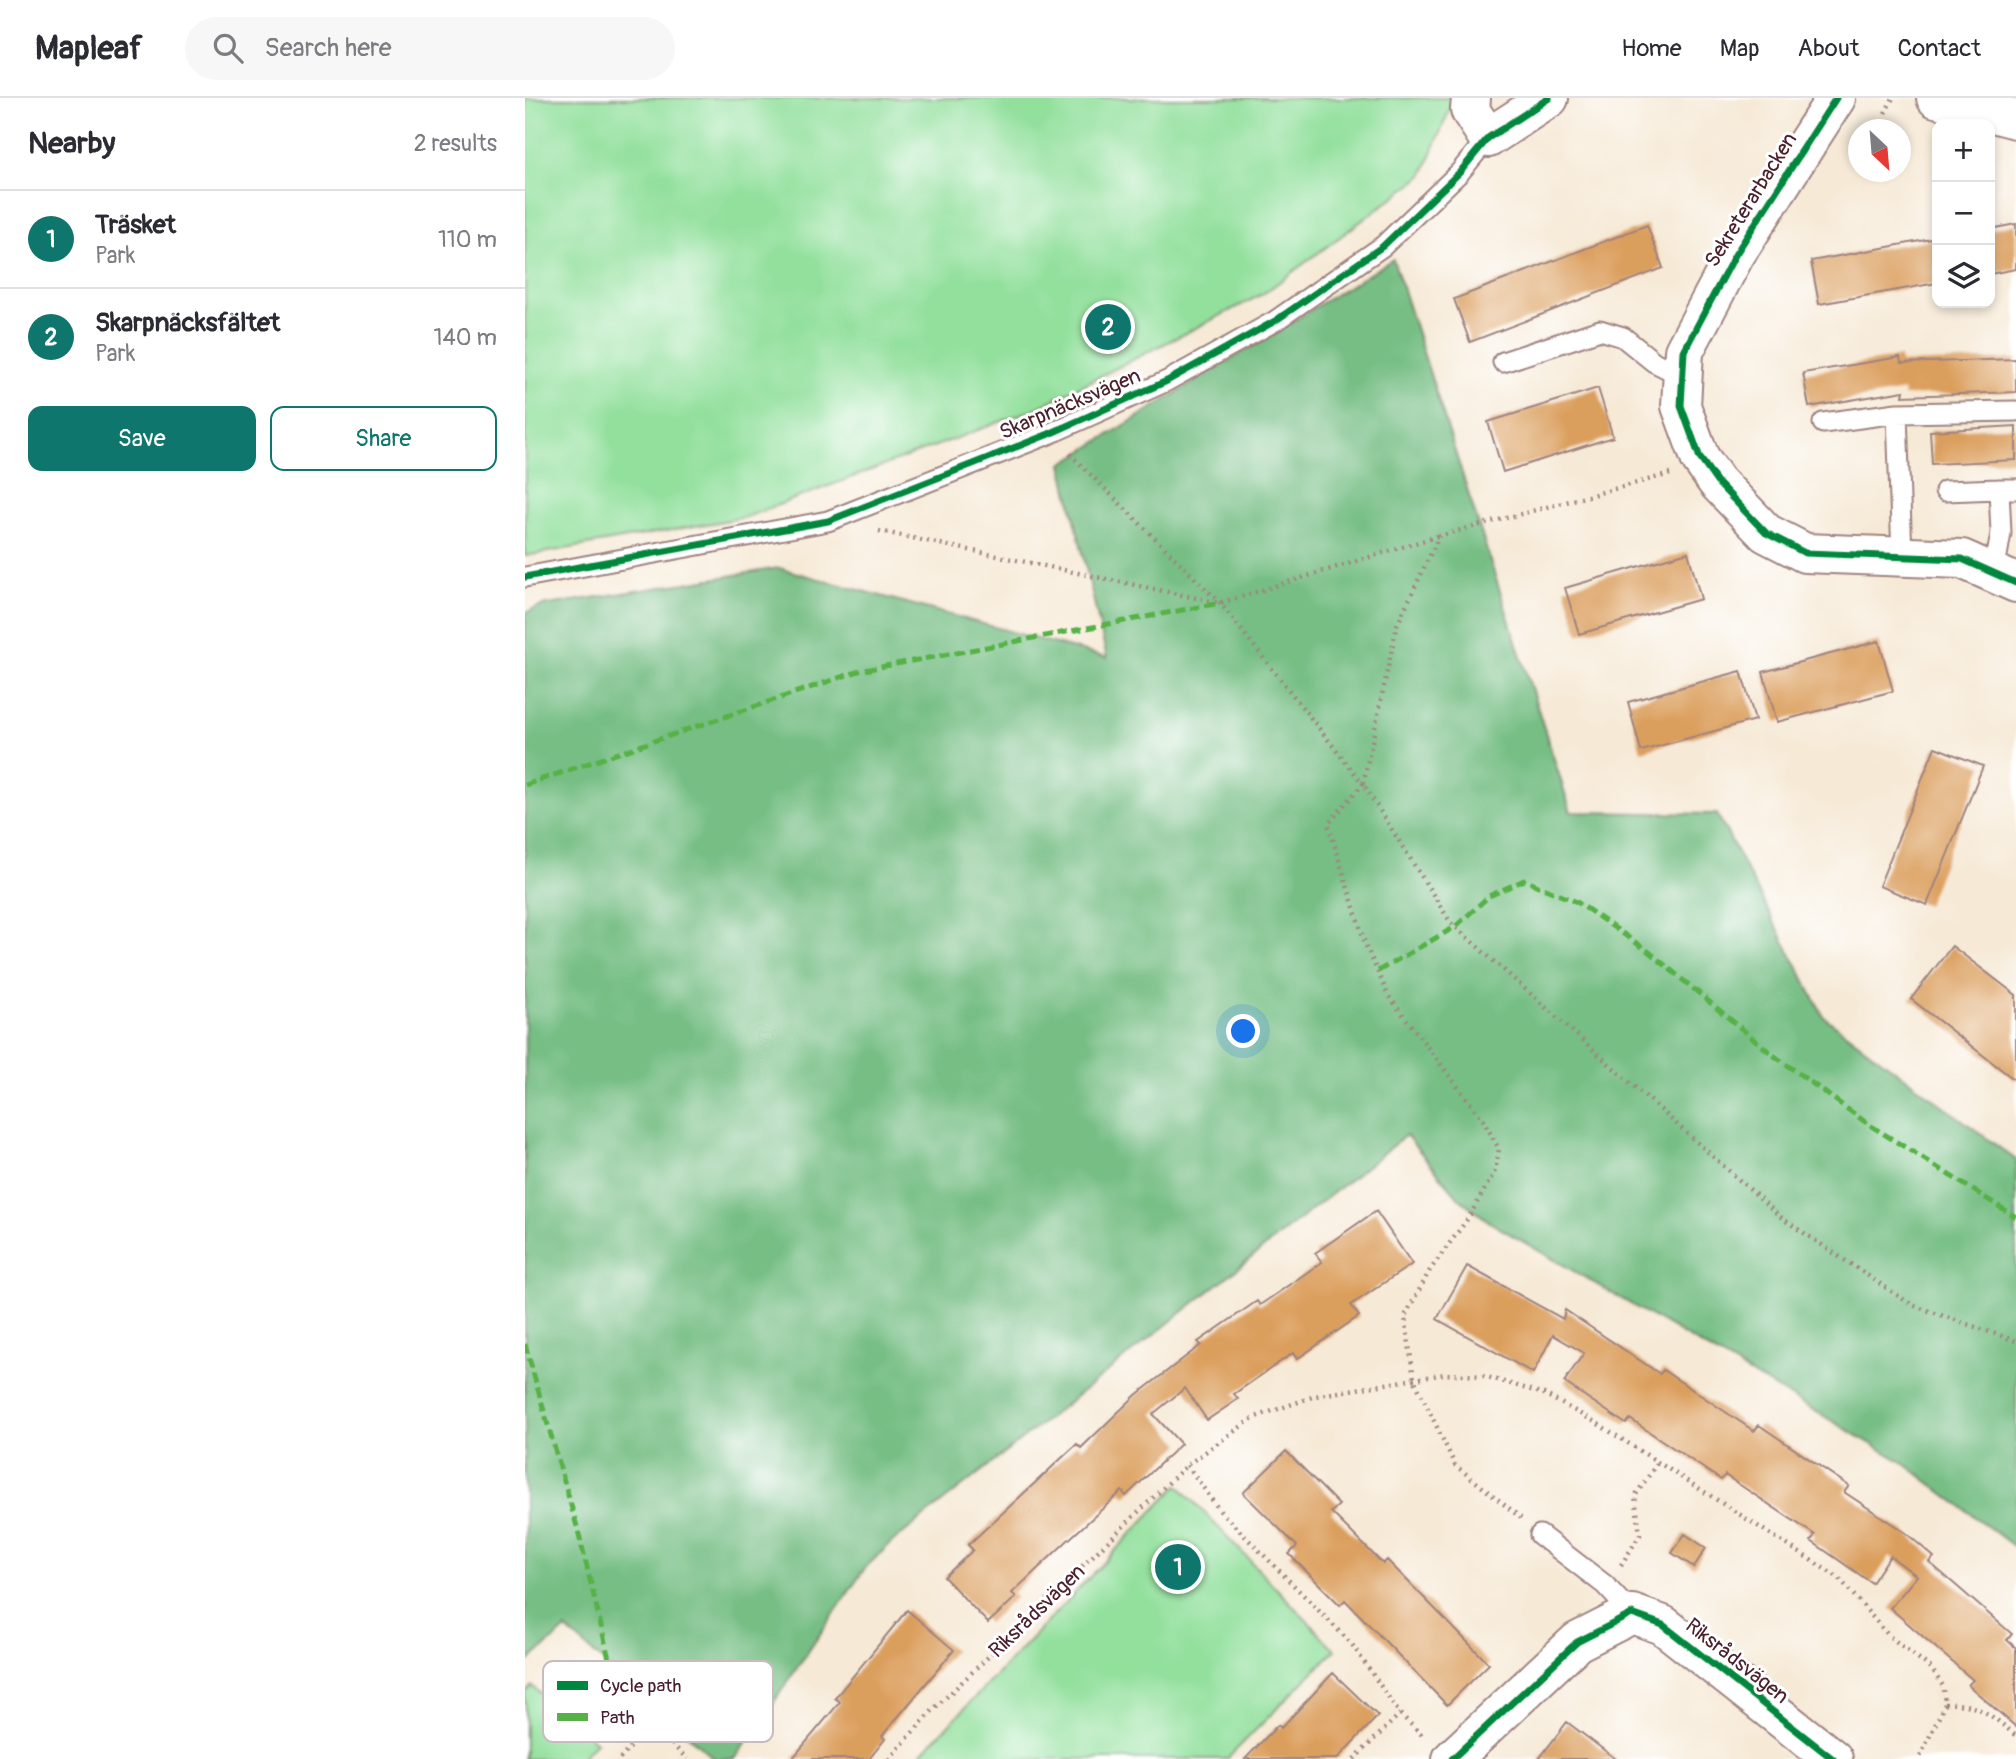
<!DOCTYPE html>
<html lang="en">
<head>
<meta charset="utf-8">
<style>
  body { margin:0; font-family:Pangolin,sans-serif; background:#f7f7f7; color:#2b2b33 }
  .controls { position:absolute; right:21px; top:21px; display:grid; overflow:hidden; border-radius:14px; box-shadow:0 4px 10px #0003 }
  .controls button { width:63px; height:63px; display:grid; place-items:center; padding:0; border:0; border-bottom:2px solid #e1e1e2; background:#fff; color:#2b2b33; font:35px sans-serif }
  .compass { position:absolute; left:1323px; top:21px; width:63px; height:63px; border-radius:50%; background:#fff; box-shadow:0 4px 10px #0003; rotate:154deg }
  .you { position:absolute; left:719px; top:934px; width:24px; height:24px; margin:-18px; border:5px solid #fff; border-radius:50%; background:#1a73e8; box-shadow:0 0 0 10px #1a73e833 }
  .badge { display:grid; place-items:center; width:46px; height:46px; border-radius:50%; background:#0f766e; color:#fff; font-size:23px; font-weight:700 }
  .pin { position:absolute; translate:-50% -50%; border:4px solid #fff; box-shadow:0 2px 7px #0006 }
  .list { margin:0; padding:0; list-style:none }
  h2 { display:flex; justify-content:space-between; align-items:center; height:91px; margin:0; padding:0 28px; font-size:30px }
  h2 small { font-size:23px; font-weight:400; color:#7c7c81 }
  .list li { display:grid; grid-template-columns:46px 1fr auto; gap:21px; align-items:center; box-sizing:border-box; height:98px; padding:0 28px; border-top:2px solid #e1e1e2 }
  .list b { display:block; font-size:26px; white-space:nowrap }
  .list p { margin:0; font-size:23px; white-space:nowrap; color:#7c7c81 }
  .list em { font-size:23px; font-style:normal; color:#7c7c81 }
  .actions { display:flex; gap:14px; padding:21px 28px }
  .actions a { flex:1; padding:16px 0; border:2px solid #0f766e; border-radius:14px; text-align:center; font-size:24px; color:#0f766e }
  .actions .main { background:#0f766e; color:#fff }
  .icon { flex:none; width:38px; height:38px; fill:none; stroke:currentColor; stroke-width:2; stroke-linecap:round; stroke-linejoin:round }
  .map { position:relative; flex:none; width:1491px; height:1661px; overflow:hidden }
  header { display:flex; align-items:center; gap:42px; box-sizing:border-box; height:98px; padding:0 35px; background:#fff; border-bottom:2px solid #e1e1e2 }
  header strong { font-size:33px }
  nav { display:flex; gap:38px; margin-inline-start:auto; font-size:24px }
  .search { width:490px; height:63px; background:#f7f7f7; display:flex; align-items:center; gap:18px; box-sizing:border-box; padding:0 24px; border-radius:38px; color:#7c7c81; font-size:26px }
  main { display:flex }
  aside { flex:1; background:#fff }
  .map>svg:first-child { display:block }
  .green { fill:#93e09d; stroke:#6e8064; stroke-width:2 }
  .forest { fill:#76be84; stroke:#606e58; stroke-width:2 }
  .building { fill:#db9f5d }
  .lines { fill:none; stroke-linecap:round; stroke-linejoin:round }
  .lane-casing { stroke:#a08480; stroke-width:23 }
  .street-casing { stroke:#a08480; stroke-width:42 }
  .path { stroke:#a08480; stroke-width:4.5; stroke-dasharray:2 5; stroke-linecap:butt }
  .lane { stroke:#fff; stroke-width:19 }
  .street { stroke:#fff; stroke-width:38 }
  .quiet { stroke:#57b146; stroke-width:5; stroke-dasharray:10 5; stroke-linecap:butt }
  .cycleway-casing { stroke:#fff; stroke-width:11 }
  .cycleway { stroke:#00873e; stroke-width:7 }
  .labels { text-anchor:middle; dominant-baseline:central; stroke-width:6; stroke-linejoin:round; paint-order:stroke }
  .street-label { font-size:21px; fill:#4a1f2b; stroke:#fff }
  .key { fill:#fff; stroke:#c9bcbf; stroke-width:2 }
  .key-label { font-size:19px; fill:#4a1f2b }
</style>
</head>
<body>
<header>
<strong>Mapleaf</strong>
<div class="search"><svg class="icon" aria-label="search" viewBox="0 0 24 24"><circle cx="10" cy="10" r="6"/><path d="M15 15l6 6"/></svg>Search here</div>
<nav><a>Home</a><a>Map</a><a>About</a><a>Contact</a></nav>
</header>
<main>
<aside>
<h2>Nearby<small>2 results</small></h2>
<ul class="list">
<li><span class="badge">1</span><div><b>Träsket</b><p>Park</p></div><em>110 m</em></li>
<li><span class="badge">2</span><div><b>Skarpnäcksfältet</b><p>Park</p></div><em>140 m</em></li>
</ul>
<div class="actions"><a class="main">Save</a><a>Share</a></div>
</aside>
<div class="map">
<svg width="1491" height="1661" viewBox="0 0 1491 1661">
  <rect width="100%" height="100%" fill="#fff"/>
  <filter id="ink" filterUnits="userSpaceOnUse"><feTurbulence type="fractalNoise" baseFrequency=".0143" numOctaves="2"/><feDisplacementMap in="SourceGraphic" scale="14" xChannelSelector="R" yChannelSelector="G"/><feConvolveMatrix kernelMatrix="1 2 1 2 8 2 1 2 1" color-interpolation-filters="sRGB"/></filter>
  <filter id="wash" filterUnits="userSpaceOnUse"><feTurbulence type="fractalNoise" baseFrequency=".00686" numOctaves="4" result="noise"/><feDisplacementMap in="SourceGraphic" scale="28" xChannelSelector="R" yChannelSelector="G"/><feGaussianBlur stdDeviation="1.57" result="paint"/><feColorMatrix in="noise" values="0 0 0 0 0 0 0 0 0 0 0 0 0 0 0 0 0 1.4 0 .05"/><feComposite in="paint" operator="in"/></filter>
  <g filter="url(#wash)">
    <rect width="100%" height="100%" fill="#f6e9d5"/>
    <path class="green" d="M0,0H929L898,77L738,196L512,310L221,419L0,458Z
      M653,1387L810,1552L702,1661H391Z
      M7,1588L71,1644L56,1661H0V1595Z"/>
    <path class="forest" d="M868,161L1046,714L1192,716L1299,919L1491,1062V1450L1376,1363L966,1125L935,1101L881,1037L366,1445L340,1470L210,1661H190L41,1531L0,1566V515L17,508L254,470L582,560L537,366Z"/>
    <g id="blocks">
      <path class="building" d="M1491,126V171L1465,176V131Z
        M1122,127L1138,170L945,244L929,201Z
        M1412,140V185L1294,206L1286,163Z
        M1375,259L1376,265L1491,261V294L1378,298L1379,293L1284,309L1278,275Z
        M1073,290L1088,339L978,374L963,324Z
        M1491,328V362L1407,366L1405,333Z
        M1163,454L1176,501L1054,536L1040,490Z
        M1354,543L1368,593L1252,624L1238,574Z
        M1216,573L1230,622L1116,653L1103,604Z
        M1410,649L1458,668L1402,807L1354,788Z
        M1427,848L1491,897V983L1386,901Z
        M851,1113L887,1166L826,1207L834,1218L772,1261L768,1255L709,1296L713,1301L682,1322L660,1290L628,1316L656,1346L601,1398L597,1393L541,1444L487,1495L491,1499L463,1525L419,1479L448,1452L443,1447L552,1346L556,1350L611,1297L676,1247L673,1244L732,1203L735,1207L797,1164L790,1155Z
        M942,1168L1038,1221L1040,1212L1135,1276L1138,1272L1229,1333L1234,1327L1324,1388L1319,1394L1381,1435L1409,1459L1404,1464L1487,1536L1482,1542L1491,1550V1629L1443,1587L1448,1582L1365,1510L1392,1478L1365,1458L1347,1485L1286,1443L1290,1437L1200,1377L1196,1382L1105,1321L1101,1326L1039,1284L1059,1255L1028,1237L1008,1275L912,1221Z
        M761,1353L814,1407L806,1414L858,1466L862,1462L964,1566L922,1607L820,1502L815,1507L764,1456L772,1448L718,1395Z
        M1160,1436L1181,1450L1169,1469L1147,1455Z
        M382,1512L429,1552L357,1638L360,1641L344,1661H267L315,1604L310,1600Z
        M808,1575L853,1618L812,1661H720L753,1627L756,1630Z
        M1042,1624L1071,1646L1091,1661H1014Z"/>
    </g>
  </g>
  <g filter="url(#ink)">
    <use href="#blocks" fill-opacity="0" stroke="#a08480" stroke-width="2"/>
    <g class="lines">
      <g class="lane-casing">
        <path id="lane" d="M978,264L1075,232L1098,239L1129,264L1157,278
          M1298,325L1372,315
          M1420,393L1474,391
          M1377,459L1372,315L1491,313
          M1469,475L1476,435L1474,391H1491
          M0,479L303,423L524,336L642,283L750,223L858,148L935,74L963,40
          M1015,1437L1080,1487L1107,1516"/>
      </g>
      <g class="street-casing">
        <path id="street" d="M946,0L945,12L963,40L1024,0
          M1311,0L1210,157L1159,253L1156,308L1175,360L1192,384L1241,435L1280,455L1437,461L1491,485
          M1411,0L1491,21
          M927,1661L1052,1544L1107,1516L1138,1527L1308,1661"/>
      </g>
      <path class="path" d="M1360,15L1368,0
        M545,356L695,505L838,686L803,726L841,848L863,897L958,1022L974,1051L970,1073L944,1119L905,1172L880,1218L889,1281L930,1367L996,1420
        M1145,376L914,438L872,527L838,686L926,825L1258,1121L1387,1207L1491,1243
        M354,433L695,505L913,438
        M662,1367L695,1413L826,1545L875,1616L900,1640
        M1096,1467L1115,1437L1110,1398L1133,1364
        M1420,1606C1452,1604 1468,1618 1491,1638
        M95,1661L121,1632L135,1634L162,1661
        M364,1661L408,1612L662,1367L728,1320L790,1298L920,1276L959,1278L1019,1296L1070,1324L1314,1480L1364,1538L1406,1570L1418,1588L1420,1606L1394,1661
        M829,1661L875,1616"/>
      <use href="#lane" class="lane"/>
      <use href="#street" class="street"/>
      <path class="quiet" d="M0,687L334,573L695,505
        M853,873L930,829L964,798L999,782L1052,804L1123,853L1247,956L1343,1026L1491,1119
        M0,1246L53,1432L105,1648"/>
      <g class="cycleway-casing">
        <path id="cycleway" d="M1311,0L1210,157L1159,253L1156,308L1175,360L1192,384L1241,435L1280,455L1437,461L1491,485
          M0,479L303,423L524,336L642,283L750,223L858,148L935,74L963,40L1024,0
          M927,1661L1052,1544L1107,1516L1138,1527L1308,1661"/>
      </g>
      <use href="#cycleway" class="cycleway"/>
    </g>
  </g>
  <g class="labels">
    <g class="street-label">
      <text transform="translate(1226 102) rotate(-58)">Sekreterarbacken</text>
      <text transform="translate(545 306) rotate(-23)">Skarpnäcksvägen</text>
      <text transform="translate(512 1513) rotate(-44)">Riksrådsvägen</text>
      <text transform="translate(1212 1563) rotate(38)">Riksrådsvägen</text>
    </g>
  </g>
  <rect x="18" y="1563" width="230" height="81" rx="10" class="key"/>
  <rect x="32" y="1583" width="31" height="9" fill="#00873e"/>
  <rect x="32" y="1615" width="31" height="8" fill="#57b146"/>
  <g class="key-label">
    <text x="75" y="1594">Cycle path</text>
    <text x="75" y="1626">Path</text>
  </g>
</svg>
<div class="controls">
<button>+</button>
<button>−</button>
<button><svg class="icon" aria-label="layers" viewBox="0 0 24 24"><path d="M12 4l9 5-9 5-9-5zM3 14l9 5 9-5"/></svg></button>
</div>
<svg class="compass" viewBox="-18 -18 36 36"><path d="M0-13l5 13h-10z" fill="#e53935"/><path d="M0 13l5-13h-10z" fill="#7c7c81"/></svg>
<div class="you"></div>
<div class="pin badge" style="left:653px;top:1469px">1</div>
<div class="pin badge" style="left:583px;top:229px">2</div>
</div>
</main>
</body>
</html>
